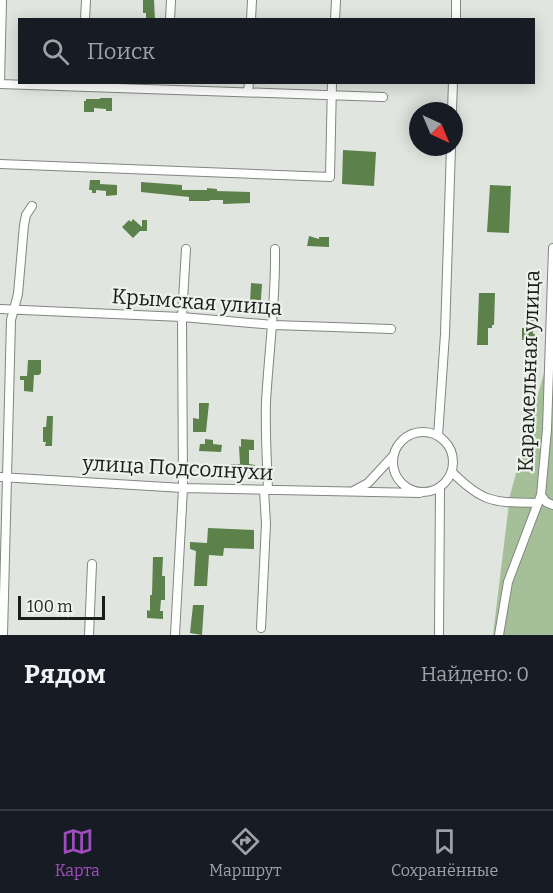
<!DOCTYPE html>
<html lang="ru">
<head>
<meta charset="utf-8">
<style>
  body { margin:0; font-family:Bitter,serif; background:#242831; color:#f1f3f6 }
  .compass { position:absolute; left:409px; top:102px; width:54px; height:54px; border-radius:50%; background:#171b24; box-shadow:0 3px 15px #0003; rotate:136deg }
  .scale { position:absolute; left:18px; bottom:15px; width:87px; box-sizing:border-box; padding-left:6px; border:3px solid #1b1d1a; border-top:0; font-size:16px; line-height:21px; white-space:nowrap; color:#1b1d1a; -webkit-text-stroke:4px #eef2ec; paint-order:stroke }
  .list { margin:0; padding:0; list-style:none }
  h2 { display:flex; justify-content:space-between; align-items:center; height:78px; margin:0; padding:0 24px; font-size:26px }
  h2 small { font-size:20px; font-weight:400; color:#9ea1a6 }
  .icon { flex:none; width:33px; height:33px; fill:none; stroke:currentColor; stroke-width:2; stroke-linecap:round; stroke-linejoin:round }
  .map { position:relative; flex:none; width:553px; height:635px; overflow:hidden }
  .search { position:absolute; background:#171b24; box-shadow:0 3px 15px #0003; left:18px; right:18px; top:18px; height:66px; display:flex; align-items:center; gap:15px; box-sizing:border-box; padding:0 21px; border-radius:0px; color:#9ea1a6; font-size:22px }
  .sheet { height:174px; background:#171b24 }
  nav { display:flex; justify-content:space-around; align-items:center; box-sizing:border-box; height:84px; border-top:2px solid #363941; background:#171b24; font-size:16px; color:#9ea1a6 }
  nav a { display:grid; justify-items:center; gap:3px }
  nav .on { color:#9f4dbc }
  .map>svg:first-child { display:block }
  .green { fill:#a5c099 }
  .building { fill:#5c814b }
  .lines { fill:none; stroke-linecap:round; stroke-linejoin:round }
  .minor-casing { stroke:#818680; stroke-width:10 }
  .minor { stroke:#fff; stroke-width:8 }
  .labels { text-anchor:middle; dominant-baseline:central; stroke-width:4.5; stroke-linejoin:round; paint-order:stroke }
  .street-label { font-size:21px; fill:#1b1d1a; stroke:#eef2ec }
</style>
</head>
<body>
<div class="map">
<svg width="553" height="635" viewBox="0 0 553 635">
  <rect width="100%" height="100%" fill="#e0e5df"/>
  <path class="green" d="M553,341V635H493L510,495Z"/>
  <path class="building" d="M143,0H154L155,20H146V13H143Z
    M100,98H112V111H106V109L94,108V112H84V101H86V99H100Z
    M343,150L376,152L374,186L342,184Z
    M90,180H100V184L117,185V195L106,196V191L96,190V193H92V190H89Z
    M141,182L182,185V190H207V188L217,189V191L250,192V203L223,204V200H210V201H189V197L141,192Z
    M490,185L511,186L509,233L487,232Z
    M133,219L142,227V220H147V231H140L133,238L122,227L129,220L131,222Z
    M309,236L319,239V237H329V247L307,246Z
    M251,283L262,284L260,313H247V303H250Z
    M479,293H495L494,325H492V328H488V345H477Z
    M527,315H538V321H533V334H535V339L522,340V328H527Z
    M28,360H41V373L39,375H34L33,392L24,391V380H20V376H27Z
    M199,403H209L206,432H193V418L199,419Z
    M47,416H53L52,446H45L46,442H43V427H46Z
    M205,439L213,440V444L222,445L221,452L199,451L200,444H205Z
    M241,439L254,440V450H249V464L255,465V471L231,470V464H240L239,446L241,447Z
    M208,528L254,530V549L224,548L223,556L209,555L207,586H194L196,551L190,549V542L207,543Z
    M153,557H163L162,576H165V600H161L160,611H163V619L147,618V610L150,611V595H152Z
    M193,605H204L202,635L190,633Z"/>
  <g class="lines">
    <g class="minor-casing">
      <path id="minor" d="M85,20L86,0
        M170,20L171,0
        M251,20L252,0
        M335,20L336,0
        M456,20V0
        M0,84L383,97
        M0,84L2,0
        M248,92L249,82
        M452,111L453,82
        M0,164L330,177L332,82
        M0,309L182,317L274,325L391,329
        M393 462a30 30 0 1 1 60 0a30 30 0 1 1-60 0Z
        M438,436L445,334L451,147
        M452,472C484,504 494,502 538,503
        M0,477L183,488L420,493
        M268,490C267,461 265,431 266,402C269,350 276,300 275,249
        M355,490L368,483L393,456
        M541,495L546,502L553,505
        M261,628L266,524L264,490
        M3,635L11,320L18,294L24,225L26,215L32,206
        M89,635L92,564
        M175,635L183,488L182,317L186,249
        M439,635L440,488
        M499,635L508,582L541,495L547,429L553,248"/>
    </g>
    <use href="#minor" class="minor"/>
  </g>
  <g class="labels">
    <g class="street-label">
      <text transform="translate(197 302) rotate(4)">Крымская улица</text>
      <text transform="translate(529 371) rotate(-88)">Карамельная улица</text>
      <text transform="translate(178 468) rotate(3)">улица Подсолнухи</text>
    </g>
  </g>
</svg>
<svg class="compass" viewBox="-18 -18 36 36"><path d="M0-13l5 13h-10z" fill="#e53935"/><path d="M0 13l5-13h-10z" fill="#9ea1a6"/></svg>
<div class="scale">100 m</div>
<div class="search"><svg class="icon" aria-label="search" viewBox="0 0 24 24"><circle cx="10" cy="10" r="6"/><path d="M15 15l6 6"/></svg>Поиск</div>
</div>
<section class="sheet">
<h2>Рядом<small>Найдено: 0</small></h2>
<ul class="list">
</ul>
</section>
<nav>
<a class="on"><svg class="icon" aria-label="map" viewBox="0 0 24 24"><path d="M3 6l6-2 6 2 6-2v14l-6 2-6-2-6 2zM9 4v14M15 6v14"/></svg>Карта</a>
<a><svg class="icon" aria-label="directions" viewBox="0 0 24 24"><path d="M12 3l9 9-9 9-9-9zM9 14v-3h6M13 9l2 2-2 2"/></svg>Маршрут</a>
<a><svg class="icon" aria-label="saved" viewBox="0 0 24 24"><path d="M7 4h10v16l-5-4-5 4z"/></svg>Сохранённые</a>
</nav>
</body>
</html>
